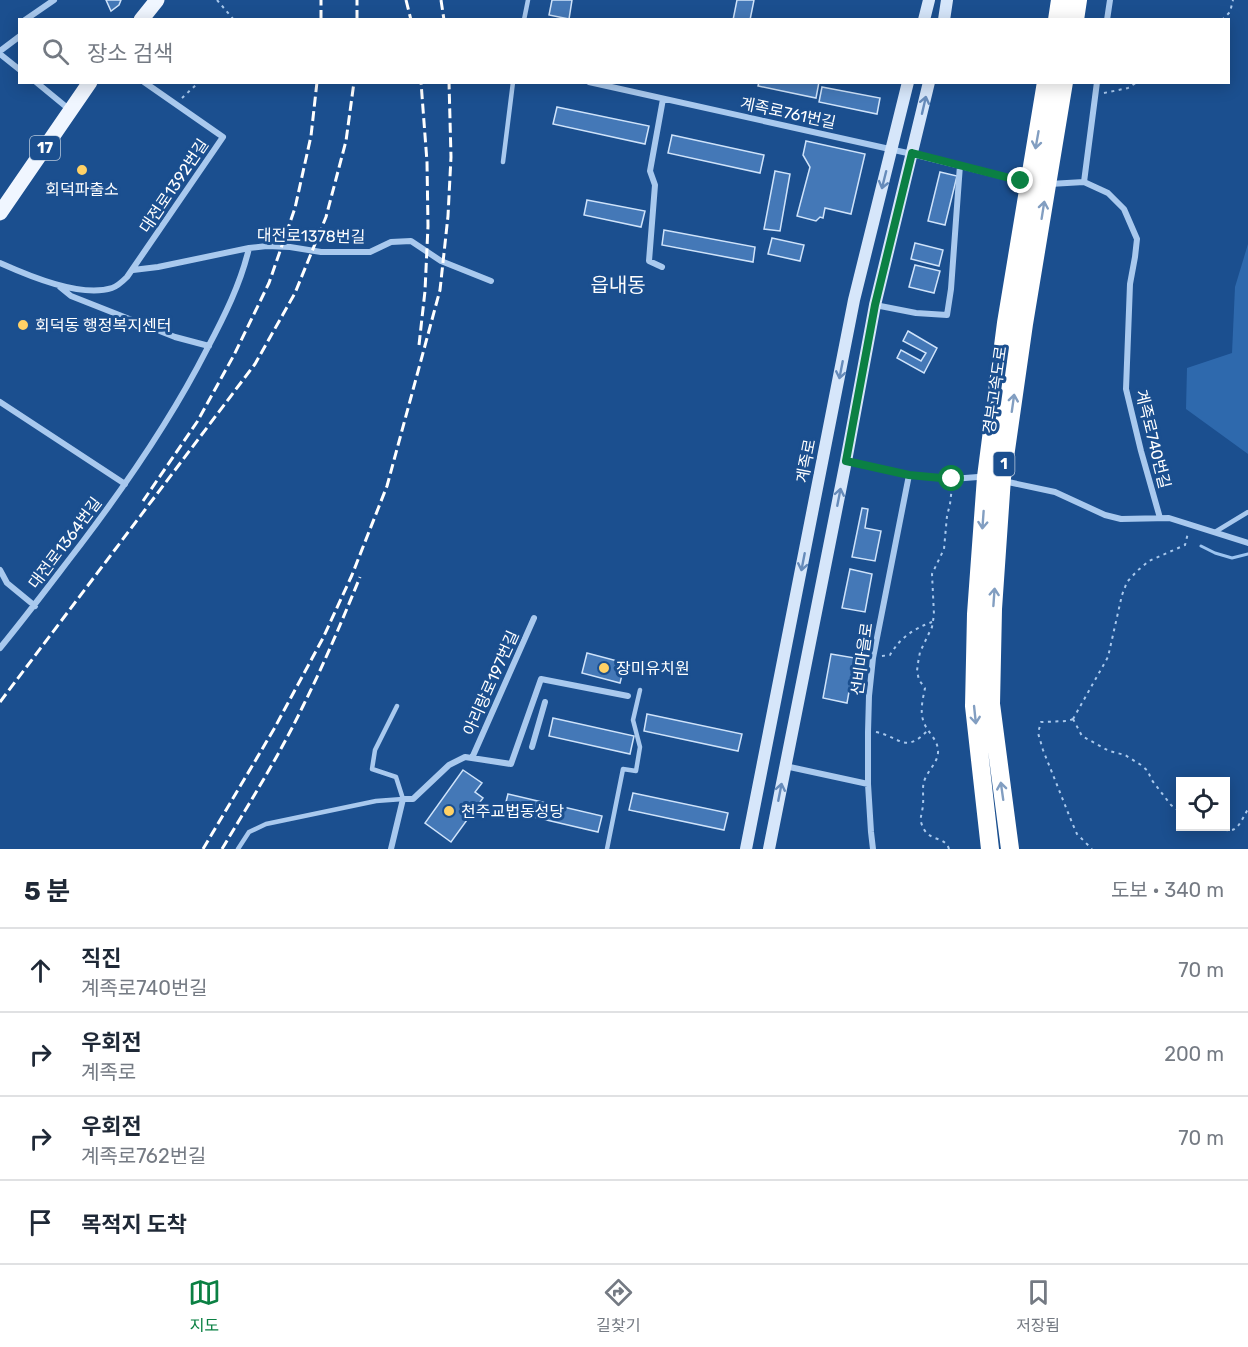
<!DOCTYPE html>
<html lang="ko">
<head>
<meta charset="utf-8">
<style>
  body { margin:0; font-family:Rubik,"Noto Sans KR",sans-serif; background:#f2f2f3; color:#1f2937 }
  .controls { position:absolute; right:18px; bottom:18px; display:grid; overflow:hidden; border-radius:0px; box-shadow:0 3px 15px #0003 }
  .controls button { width:54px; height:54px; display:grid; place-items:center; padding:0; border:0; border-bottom:2px solid #e0e1e3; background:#fff; color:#1f2937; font:30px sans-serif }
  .stop { position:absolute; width:18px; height:18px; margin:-14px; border:4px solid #0b8043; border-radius:50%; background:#fff }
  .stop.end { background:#0b8043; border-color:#fff; box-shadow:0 2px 6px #0008 }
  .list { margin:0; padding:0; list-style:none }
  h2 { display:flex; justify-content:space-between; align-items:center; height:78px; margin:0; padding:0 24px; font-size:26px }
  h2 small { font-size:20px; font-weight:400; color:#747a83 }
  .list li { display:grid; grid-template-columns:39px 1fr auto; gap:18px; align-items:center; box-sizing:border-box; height:84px; padding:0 24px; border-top:2px solid #e0e1e3 }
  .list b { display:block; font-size:22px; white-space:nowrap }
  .list p { margin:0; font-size:20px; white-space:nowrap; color:#747a83 }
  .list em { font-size:20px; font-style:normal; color:#747a83 }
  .icon { flex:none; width:33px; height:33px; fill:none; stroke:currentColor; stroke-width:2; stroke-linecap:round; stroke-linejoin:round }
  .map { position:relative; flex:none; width:1248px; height:849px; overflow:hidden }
  .search { position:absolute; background:#fff; box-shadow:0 3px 15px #0003; left:18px; right:18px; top:18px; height:66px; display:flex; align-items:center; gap:15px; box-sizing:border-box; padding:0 21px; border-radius:0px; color:#747a83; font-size:22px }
  .sheet { height:414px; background:#fff }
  nav { display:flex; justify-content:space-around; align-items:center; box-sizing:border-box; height:84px; border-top:2px solid #e0e1e3; background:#fff; font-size:16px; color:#747a83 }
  nav a { display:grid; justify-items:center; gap:3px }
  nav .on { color:#0b8043 }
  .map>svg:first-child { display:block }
  .green { fill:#2e69ad }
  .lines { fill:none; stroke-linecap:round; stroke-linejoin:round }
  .stream { stroke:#9cc4f0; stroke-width:3 }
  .building { fill:#4478b7; stroke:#cfe3fa; stroke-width:1.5 }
  .path { stroke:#a9c9ee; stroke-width:2; stroke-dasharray:3 4.5; stroke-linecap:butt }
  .lane { stroke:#a9c9ee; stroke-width:4.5 }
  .street { stroke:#a9c9ee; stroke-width:6 }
  .secondary { stroke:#d6e6fa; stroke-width:12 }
  .primary { stroke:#f0f6ff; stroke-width:15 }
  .highway { stroke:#fff; stroke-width:18 }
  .rail { stroke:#fff; stroke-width:3; stroke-dasharray:10 4.5; stroke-linecap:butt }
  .oneway { stroke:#668bba }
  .oneway2 { stroke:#829ec1 }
  .route { stroke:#0b8043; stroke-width:8 }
  .poi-dot { fill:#ffd166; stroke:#1b4f8f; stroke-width:2 }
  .labels { text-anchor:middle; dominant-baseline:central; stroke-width:6; stroke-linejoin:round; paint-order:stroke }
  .shield { fill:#1b4f8f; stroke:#bbcadd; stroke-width:1.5 }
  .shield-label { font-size:15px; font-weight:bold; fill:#fff }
  .street-label { font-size:16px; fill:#fff; stroke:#1b4f8f }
  .poi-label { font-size:16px; fill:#fff; stroke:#1b4f8f; text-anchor:start }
  .quarter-label { font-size:20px; fill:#fff; stroke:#1b4f8f }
</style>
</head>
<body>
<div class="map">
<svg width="1248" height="849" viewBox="0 0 1248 849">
  <rect width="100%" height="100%" fill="#1b4f8f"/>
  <path class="green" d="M1248,244V454L1186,409L1187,368L1232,353L1235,287Z"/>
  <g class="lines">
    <path class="stream" d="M1201,546L1215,553L1232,558L1248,554"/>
  </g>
  <path class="building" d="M106,0H121L119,5L111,11Z
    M552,0H572L569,19L549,15Z
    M737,0H754L750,20H733Z
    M759,82H819L816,98L758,86Z
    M822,87L880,98L877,114L819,102Z
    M557,107L649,126L645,144L553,124Z
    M672,135L764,155L760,173L668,153Z
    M806,141L865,154L851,214L825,208L823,218L820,217L816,221L797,216L810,167L803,155Z
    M775,171L790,174L780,231L764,229Z
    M940,172L957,176L945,225L928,221Z
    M587,200L645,211L641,227L584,215Z
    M664,230L755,247L753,262L662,245Z
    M772,238L804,245L800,261L768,254Z
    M915,243L943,250L939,266L911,259Z
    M915,265L940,271L934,293L909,287Z
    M908,331L937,348L924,373L897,358L901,350L921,361L926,353L903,341Z
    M862,508L868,509L865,528L881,531L875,561L852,557Z
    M850,569L872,574L865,612L842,608Z
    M587,653L625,663L620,683L582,673Z
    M831,654L855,658L847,703L823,698Z
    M647,714L742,734L738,751L644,731Z
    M553,718L634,736L630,754L549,736Z
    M463,770L482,783L475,792L483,798L451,842L425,823Z
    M633,793L728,813L724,830L629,810Z
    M508,794L602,816L598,832L504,810Z"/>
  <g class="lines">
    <path class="path" d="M217,0L234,20
      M1222,20L1230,12L1233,0
      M1104,93L1128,88L1137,82
      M182,98L199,82
      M882,656L890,655C900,638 913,629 932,622
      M1073,719L1108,657L1122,595L1127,582L1137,571L1149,561L1185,545L1188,533
      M1073,719L1068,721L1041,722L1038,733L1043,750L1073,825L1077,834L1092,849
      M1073,719L1082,736L1109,751L1125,755L1141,765L1148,771L1151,779L1164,796L1171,805L1180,812
      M876,732C900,737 905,754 927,731
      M1210,826C1237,834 1235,832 1248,809
      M949,849C944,834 927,844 921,822C920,816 923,810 923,804C924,795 921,785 926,777C930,768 937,763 938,753C939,739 926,732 923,720C920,710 923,698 925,688L919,680L917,671L918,663L920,652L932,627L934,615L932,574L944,549L947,516L950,504L952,487"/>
    <path class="lane" d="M524,20L528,0
      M503,162L513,82
      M1215,532L1248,512
      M238,849L249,832L266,824L376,801L403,799L396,777L372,769L375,750L397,706
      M607,849L623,769L636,771L640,747L633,720L640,690"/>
    <path class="street" d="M25,20L54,0
      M1107,20L1110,0
      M0,51L20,36
      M0,54L20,70
      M36,82L70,110
      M589,82L912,154L1021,181
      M1084,182L1108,193L1124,209L1137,239L1135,257L1130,284L1126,389L1141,451L1160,518
      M1050,184L1084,182L1097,82
      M0,263C29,276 81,298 112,288C118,286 123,281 127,277L223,137L144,82
      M662,267L649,261L655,185L650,171L663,99
      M133,270L158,267L249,248L267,246L290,247L321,252H370L391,242L411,241L441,261L491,281
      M60,287L71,296L175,337L209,346
      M875,305L916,313L947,315L951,289L960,165
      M0,402L125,484
      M847,461L909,475L952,479L978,477
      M1008,482L1055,492L1105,515L1121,519L1169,518L1248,543
      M0,570L7,583L35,606
      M0,648C28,614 54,579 81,544C128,482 172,418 207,349C224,317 241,283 249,248
      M532,747L545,702
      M472,758L534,618
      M785,766L868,784
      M391,849L403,799H413L449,765L465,757L511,764L541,679L628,696
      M873,849L871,832L868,784V732L869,696L873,658L909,475"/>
    <path class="secondary" d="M924,20L929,0
      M944,20L947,0
      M746,849L854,300L908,82
      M769,849L846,461L875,305L929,82"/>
    <path class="primary" d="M141,20L157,0
      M0,213L90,82"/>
    <path class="highway" d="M1057,20L1060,0
      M1075,20L1078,0
      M990,849L974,706L976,614L986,477L1006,323L1046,82
      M1010,849L991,704L993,609L1002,478L1024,324L1064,82"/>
    <path class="rail" d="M406,0L411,20
      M441,0L444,20
      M321,20V0
      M357,20V0
      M419,345L425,291L428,226L427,162L421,82
      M143,501L197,422L234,355L269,283L295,208L311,136L317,82
      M0,702L255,364L295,293L326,217L346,141L354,82
      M203,849L274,729L323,638L352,575L387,486L440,290L448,216L451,157L449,82
      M222,849C250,802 279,756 303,706C324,664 342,621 360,577"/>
  </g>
  <defs><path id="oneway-shaft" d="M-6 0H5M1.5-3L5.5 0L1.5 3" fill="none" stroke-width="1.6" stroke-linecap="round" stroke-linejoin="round" transform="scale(1.5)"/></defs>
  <g class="oneway">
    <use href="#oneway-shaft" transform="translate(924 105) rotate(-77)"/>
    <use href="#oneway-shaft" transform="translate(884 180) rotate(104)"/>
    <use href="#oneway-shaft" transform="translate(841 370) rotate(101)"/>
    <use href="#oneway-shaft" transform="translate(839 497) rotate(-79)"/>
    <use href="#oneway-shaft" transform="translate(803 562) rotate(101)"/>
    <use href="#oneway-shaft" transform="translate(780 792) rotate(-79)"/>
  </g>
  <g class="oneway2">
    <use href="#oneway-shaft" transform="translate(1037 140) rotate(100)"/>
    <use href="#oneway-shaft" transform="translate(1043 210) rotate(-81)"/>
    <use href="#oneway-shaft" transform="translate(1013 403) rotate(-82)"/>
    <use href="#oneway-shaft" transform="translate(983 520) rotate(94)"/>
    <use href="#oneway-shaft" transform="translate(994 597) rotate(-86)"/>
    <use href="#oneway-shaft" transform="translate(975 715) rotate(84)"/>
    <use href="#oneway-shaft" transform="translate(1002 791) rotate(-98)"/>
  </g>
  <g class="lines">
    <path class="route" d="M952,479L909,475L846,461L875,305L912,153L1021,181"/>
  </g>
  <g class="poi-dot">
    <circle cx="82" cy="170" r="6"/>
    <circle cx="23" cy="325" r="6"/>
    <circle cx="604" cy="668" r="6"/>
    <circle cx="449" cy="811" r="6"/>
  </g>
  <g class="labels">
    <g class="shield">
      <rect x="30" y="136" width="30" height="24" rx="4.5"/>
      <rect x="993.5" y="452" width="21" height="24" rx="4.5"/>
    </g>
    <g class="shield-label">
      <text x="45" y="148">17</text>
      <text x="1004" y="464">1</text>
    </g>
    <g class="street-label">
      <text transform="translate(788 113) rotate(12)">계족로761번길</text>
      <text transform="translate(174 186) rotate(-56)">대전로1392번길</text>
      <text transform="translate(311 236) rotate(1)">대전로1378번길</text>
      <text transform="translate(995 390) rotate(-82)">경부고속도로</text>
      <text transform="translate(1153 439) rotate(76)">계족로740번길</text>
      <text transform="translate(806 461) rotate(-79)">계족로</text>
      <text transform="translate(65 543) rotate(-53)">대전로1364번길</text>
      <text transform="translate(862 659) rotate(-82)">선비마을로</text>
      <text transform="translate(491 683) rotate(-66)">아리랑로197번길</text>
    </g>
    <g class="poi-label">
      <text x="82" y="189" text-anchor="middle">회덕파출소</text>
      <text x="35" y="325">회덕동 행정복지센터</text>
      <text x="616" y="668">장미유치원</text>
      <text x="461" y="811">천주교법동성당</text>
    </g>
    <g class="quarter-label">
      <text x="618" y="285">읍내동</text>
    </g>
  </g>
</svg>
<div class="controls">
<button><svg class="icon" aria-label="locate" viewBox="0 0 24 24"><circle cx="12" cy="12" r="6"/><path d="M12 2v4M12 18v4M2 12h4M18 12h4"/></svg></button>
</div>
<div class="stop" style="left:952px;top:479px"></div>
<div class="stop end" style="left:1021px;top:181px"></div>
<div class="search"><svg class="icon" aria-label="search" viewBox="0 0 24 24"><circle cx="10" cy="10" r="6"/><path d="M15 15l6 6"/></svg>장소 검색</div>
</div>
<section class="sheet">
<h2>5 분<small>도보 · 340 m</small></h2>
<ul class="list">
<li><svg class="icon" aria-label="ahead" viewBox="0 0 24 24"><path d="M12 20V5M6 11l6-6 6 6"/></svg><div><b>직진</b><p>계족로740번길</p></div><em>70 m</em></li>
<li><svg class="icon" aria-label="right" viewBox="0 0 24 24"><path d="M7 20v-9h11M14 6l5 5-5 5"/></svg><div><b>우회전</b><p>계족로</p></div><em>200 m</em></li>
<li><svg class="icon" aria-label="right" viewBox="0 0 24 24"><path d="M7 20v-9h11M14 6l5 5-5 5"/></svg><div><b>우회전</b><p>계족로762번길</p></div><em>70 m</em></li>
<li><svg class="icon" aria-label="arrive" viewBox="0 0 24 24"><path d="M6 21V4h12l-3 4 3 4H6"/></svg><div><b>목적지 도착</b></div></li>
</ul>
</section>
<nav>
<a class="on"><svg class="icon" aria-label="map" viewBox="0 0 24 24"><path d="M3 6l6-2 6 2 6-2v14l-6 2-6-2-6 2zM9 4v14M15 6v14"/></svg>지도</a>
<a><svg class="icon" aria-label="directions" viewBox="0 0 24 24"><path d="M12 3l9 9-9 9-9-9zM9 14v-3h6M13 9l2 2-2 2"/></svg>길찾기</a>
<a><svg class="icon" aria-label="saved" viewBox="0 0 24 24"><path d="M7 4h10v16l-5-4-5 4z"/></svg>저장됨</a>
</nav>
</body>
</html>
